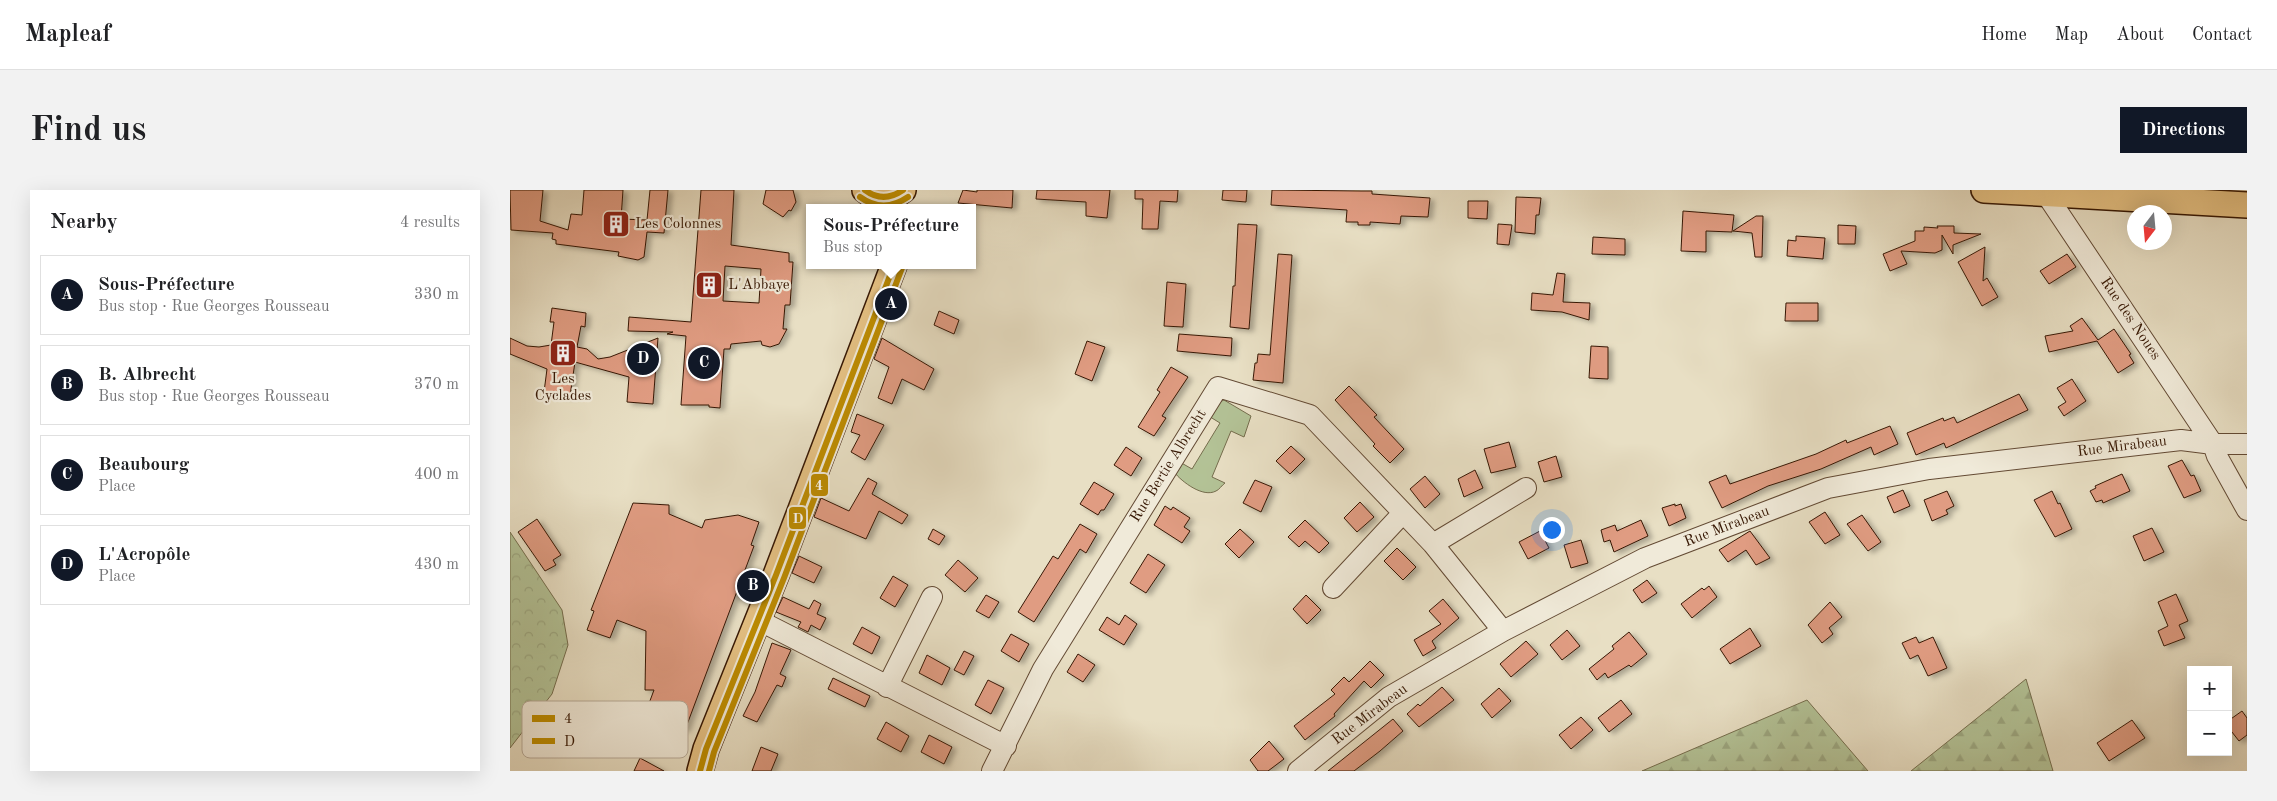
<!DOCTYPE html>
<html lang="en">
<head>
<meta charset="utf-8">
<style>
  body { margin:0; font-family:"Old Standard TT",serif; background:#f2f2f2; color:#202124 }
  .controls { position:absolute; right:15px; bottom:15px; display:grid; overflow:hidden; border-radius:0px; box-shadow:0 5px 20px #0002 }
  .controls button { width:45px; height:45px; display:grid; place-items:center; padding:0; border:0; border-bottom:1px solid #e0e0e0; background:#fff; color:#202124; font:25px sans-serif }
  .compass { position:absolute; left:1617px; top:15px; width:45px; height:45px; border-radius:50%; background:#fff; box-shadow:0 5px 20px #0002; rotate:196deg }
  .you { position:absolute; left:1041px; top:339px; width:18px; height:18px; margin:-12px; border:4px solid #fff; border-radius:50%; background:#1a73e8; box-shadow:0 0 0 8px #1a73e833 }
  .badge { display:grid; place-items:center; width:32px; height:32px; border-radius:50%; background:#111827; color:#fff; font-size:16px; font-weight:700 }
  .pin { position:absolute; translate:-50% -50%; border:2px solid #fff; box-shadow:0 1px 5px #0006 }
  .popup { position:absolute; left:296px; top:14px; width:170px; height:65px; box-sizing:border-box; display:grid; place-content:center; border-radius:0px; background:#fff; filter:drop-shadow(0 1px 4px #0005); font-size:16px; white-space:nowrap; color:#757577 }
  .popup b { font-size:19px; color:#202124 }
  .popup::after { content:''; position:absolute; left:50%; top:100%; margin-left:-10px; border:10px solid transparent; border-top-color:#fff }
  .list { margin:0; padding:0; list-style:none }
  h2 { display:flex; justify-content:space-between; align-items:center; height:65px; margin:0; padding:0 20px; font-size:21px }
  h2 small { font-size:16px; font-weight:400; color:#757577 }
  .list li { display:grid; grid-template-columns:32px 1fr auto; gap:15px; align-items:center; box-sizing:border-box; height:80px; margin:0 10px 10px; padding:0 10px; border:1px solid #e0e0e0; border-radius:0px }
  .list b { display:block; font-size:19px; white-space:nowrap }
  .list p { margin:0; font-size:16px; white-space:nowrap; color:#757577 }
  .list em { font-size:16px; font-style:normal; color:#757577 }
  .map { position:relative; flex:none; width:1737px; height:581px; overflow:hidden; border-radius:0px }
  header { display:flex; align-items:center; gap:30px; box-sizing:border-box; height:70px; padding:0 25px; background:#fff; border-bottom:1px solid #e0e0e0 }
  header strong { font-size:24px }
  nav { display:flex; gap:28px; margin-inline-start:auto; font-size:18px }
  .intro { display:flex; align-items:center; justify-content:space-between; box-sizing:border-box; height:120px; padding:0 30px }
  h1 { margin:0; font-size:35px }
  .button { padding:12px 22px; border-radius:0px; background:#111827; color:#fff; font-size:18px; font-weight:700 }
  main { display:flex; gap:30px; padding:0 30px }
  aside { flex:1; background:#fff; border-radius:0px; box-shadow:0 5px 20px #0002 }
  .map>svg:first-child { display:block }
  .grass { fill:#b3c296; stroke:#756d4d }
  .forest { fill:url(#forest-firs); stroke:#756d4d }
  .park { fill:url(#park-crowns); stroke:#756d4d }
  .building { fill:#e09c82; stroke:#371804; fill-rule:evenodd; filter:url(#shadow) }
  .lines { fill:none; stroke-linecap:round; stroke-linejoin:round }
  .minor-casing { stroke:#634a34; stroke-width:22 }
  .major-casing { stroke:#371804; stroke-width:28 }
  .minor { stroke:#f0ead9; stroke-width:20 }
  .major { stroke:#e4c082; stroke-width:25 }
  .bus-1-casing { stroke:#f0ead9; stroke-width:10 }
  .bus-2-casing { stroke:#f0ead9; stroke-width:10 }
  .bus-1 { stroke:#bd8c01; stroke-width:6 }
  .bus-2 { stroke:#bd8c01; stroke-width:6 }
  .labels { text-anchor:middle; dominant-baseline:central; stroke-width:4.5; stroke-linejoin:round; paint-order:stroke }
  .poi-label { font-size:15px; fill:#371804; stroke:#f0ead9; text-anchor:start }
  .street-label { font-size:15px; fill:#371804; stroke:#f0ead9 }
  .key { fill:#f0ead9; stroke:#b8ab99; stroke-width:1 }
  .key-label { font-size:14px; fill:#371804 }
  .line-badge { stroke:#f0ead9; stroke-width:2 }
  .badge-label { font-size:14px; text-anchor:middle; font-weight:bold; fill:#fff }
</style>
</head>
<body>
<header>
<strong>Mapleaf</strong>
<nav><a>Home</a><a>Map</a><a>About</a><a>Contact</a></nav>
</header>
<div class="intro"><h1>Find us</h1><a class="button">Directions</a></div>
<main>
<aside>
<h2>Nearby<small>4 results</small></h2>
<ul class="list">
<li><span class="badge">A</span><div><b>Sous-Préfecture</b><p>Bus stop · Rue Georges Rousseau</p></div><em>330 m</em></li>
<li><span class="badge">B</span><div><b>B. Albrecht</b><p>Bus stop · Rue Georges Rousseau</p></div><em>370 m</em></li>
<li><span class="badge">C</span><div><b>Beaubourg</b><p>Place</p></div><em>400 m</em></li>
<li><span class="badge">D</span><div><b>L'Acropôle</b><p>Place</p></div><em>430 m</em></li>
</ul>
</aside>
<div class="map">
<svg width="1737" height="581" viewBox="0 0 1737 581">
  <defs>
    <pattern id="forest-firs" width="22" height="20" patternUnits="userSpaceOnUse" patternTransform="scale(1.25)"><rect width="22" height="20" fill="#b3c296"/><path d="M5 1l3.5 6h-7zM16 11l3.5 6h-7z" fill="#9ba680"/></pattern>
    <pattern id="park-crowns" width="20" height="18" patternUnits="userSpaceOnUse" patternTransform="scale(1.25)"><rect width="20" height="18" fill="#b3c296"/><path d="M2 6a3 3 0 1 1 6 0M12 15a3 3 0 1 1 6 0" fill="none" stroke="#9ba680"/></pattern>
    <filter id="shadow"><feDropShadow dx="4.5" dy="2.5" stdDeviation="2.5" flood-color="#0004"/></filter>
  </defs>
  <rect width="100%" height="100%" fill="#e8dfc4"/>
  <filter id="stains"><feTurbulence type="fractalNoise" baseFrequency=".004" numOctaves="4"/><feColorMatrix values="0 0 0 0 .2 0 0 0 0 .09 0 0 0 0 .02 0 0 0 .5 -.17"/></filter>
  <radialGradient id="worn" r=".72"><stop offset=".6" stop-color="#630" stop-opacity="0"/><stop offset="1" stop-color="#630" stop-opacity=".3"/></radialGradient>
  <path class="grass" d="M714,210L741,226L734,247L721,241L702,287L715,293C712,295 709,300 706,301C693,308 672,292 664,282L668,271L682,279L710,233L697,225L707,213Z"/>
  <path class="forest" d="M1516,489L1543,581H1401Z
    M1297,510L1358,581H1132Z"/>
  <path class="park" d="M0,342L52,420L58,455L42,504L0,558Z"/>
  <path class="building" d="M0,0H33L30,31L58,40L61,24L72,25L74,0H113L111,29L137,30L140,0H158L154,43L137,42L134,67L128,70L108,66L109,62L46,54V50L42,49L43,43L1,40Z
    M191,0H224L221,55L279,63V72H283L280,115H275L273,139H277L269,154L260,157L252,155L251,151L221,154L220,159H214L210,218L199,217V215H171L176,146L157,144L163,142L118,141L119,127L181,132ZM215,76L251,79L249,113L213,111Z
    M256,0H283L286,12L281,21L279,20L273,27L253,14Z
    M453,0L467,2V0H503L502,18L448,13Z
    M527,0H600L597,28L576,26V12L526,9Z
    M625,0H668L667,12L650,11L648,39H632L633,9H625Z
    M713,0H737L736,12L712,10Z
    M762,0L851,1H862V4L920,8L918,27L891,26L890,34L860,32V35H848V32H836L837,20L761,15Z
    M1006,7L1031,8L1029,25H1026L1025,44L1005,42Z
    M958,11H978L977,29L958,28Z
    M1173,21L1224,25L1222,42L1196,41V62L1171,61Z
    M1246,26H1253L1252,67H1245L1242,43L1223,41Z
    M728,34L747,35L739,139L720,137L723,96H725Z
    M988,34L1002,35L999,55L987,54Z
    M1328,35L1346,36L1345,54H1328Z
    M1427,36H1444V43L1471,44L1443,55V64L1432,45V60L1425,63L1391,61L1397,74L1380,81L1373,64L1405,51V41H1414V37L1428,38Z
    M1286,46L1315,48L1313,69L1277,66L1278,50L1286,51Z
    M1083,47L1115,49V65L1082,64Z
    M1475,57L1473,91L1477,88L1488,107L1472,116L1448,72Z
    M768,64L782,65L773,193L743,190L745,173H747L748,164L760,165Z
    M1557,64L1566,77L1539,94L1530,81Z
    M1047,83L1055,84L1053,112L1080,113L1079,130L1052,122L1021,120L1022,103L1043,105Z
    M657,92L676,94L673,137L654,136Z
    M1276,113H1308V131H1275Z
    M42,118L76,123L75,137L71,136L67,157L77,159L88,169L100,167L148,148L143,214L117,212L119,187L65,172L60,206L34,202L37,179L0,164V148L17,156L29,157L41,155L44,132H40Z
    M429,121L449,130L444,144L424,135Z
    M1572,128L1588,150L1604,139L1621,164L1619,165L1624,173L1608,183L1587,151L1539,162L1535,146L1563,141L1560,136Z
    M669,144L722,148L721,166L667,161Z
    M372,148L424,179L414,200L392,189L382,214L368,208L379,177L364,169Z
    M577,151L595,157L582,191L565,184Z
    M1081,156L1098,157V189L1079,188Z
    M661,177L678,187L652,226L656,228L644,246L628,237L650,202L647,200Z
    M1562,189L1576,211L1554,226L1548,217L1556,212L1547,198Z
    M839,196L867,225L864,227L894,259L880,273L863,256L865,254L825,210Z
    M1509,204L1518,220L1436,258L1434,253L1406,265L1397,243L1433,228L1434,231L1444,227L1447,233Z
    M347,224L374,235L355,270L341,262L350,245L341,242Z
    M1380,236L1388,254L1364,265L1361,257L1311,279L1258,296L1212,318L1199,292L1216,285L1220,294L1306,264L1336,250L1337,253Z
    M999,252L1006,277L981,283L974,259Z
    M781,256L795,269L780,284L766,271Z
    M616,257L632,268L621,286L604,275Z
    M1046,266L1052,287L1034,292L1028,272Z
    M1672,270L1681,286L1684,285L1691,301L1674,308L1658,276Z
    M965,280L973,298L954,307L948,289Z
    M1612,284L1620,301L1593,313L1592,310L1586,312L1580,301L1586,298L1585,296Z
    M915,286L930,304L915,318L900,299Z
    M358,288L367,293L362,304L398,325L392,334L369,321L356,349L304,327L311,308L339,321Z
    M745,290L762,297L751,322L733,313Z
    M584,292L604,304L594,320H591L588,325L570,314Z
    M1393,300L1400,316L1384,323L1377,307Z
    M1437,301L1444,316L1436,320L1438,324L1422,331L1414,310Z
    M1542,301L1548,314L1550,313L1562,339L1545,347L1524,310Z
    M850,312L864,327L847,342L834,328Z
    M123,313L159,315V324L192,338L195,330L228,325L249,332L241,355L244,356L175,540L135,524L144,500H135L136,441L107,430L100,448L77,440L84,421L81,420Z
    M1165,314V316L1171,314L1176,328L1159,336L1152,318Z
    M655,316L661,320L663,317L680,328L674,337L680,341L672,353L644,335Z
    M1315,322L1330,345L1315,354L1299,332Z
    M1352,325L1371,352L1358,361L1337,334Z
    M27,329L51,365L43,370L46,375L35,381L8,342Z
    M795,330L819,353L809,363L795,351L789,357L778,347Z
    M1131,330L1138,346L1104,362L1100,350L1094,352L1091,340L1105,335L1107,341Z
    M570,334L587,344L576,363L570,359L524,432L508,422L543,366L548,369Z
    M1642,338L1654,362L1634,371L1623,346Z
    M423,339L435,346L429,355L418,349Z
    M730,339L744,352L729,368L715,354Z
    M1030,341L1039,358L1018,369L1009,352Z
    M1240,341L1260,368L1246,375L1236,360L1218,372L1209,360Z
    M1071,350L1078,373L1061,378L1054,355Z
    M887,358L906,377L893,390L874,371Z
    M638,364L655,375L636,403L620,393Z
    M289,366L312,377L304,393L282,383Z
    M448,370L468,388L455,402L435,385Z
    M383,386L398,395L385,417L370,408Z
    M1137,390L1147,403L1132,413L1123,400Z
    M1199,396L1207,407L1182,428L1171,414L1192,398L1194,400Z
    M1666,404L1678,431L1669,435L1675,448L1654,456L1648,441L1658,436L1648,412Z
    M476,405L489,412L479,428L466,421Z
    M796,405L811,420L797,434L783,419Z
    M273,407L299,419L304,410L311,414L307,424L316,428L310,440L301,435L298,442L288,437L291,432L266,422Z
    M933,409L949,428L922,451L926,458L913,466L904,450L931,434L919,421Z
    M1320,412L1332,427L1319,438L1323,444L1312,453L1298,435Z
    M615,425L627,434L614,455L589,440L597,427L609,435Z
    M352,437L370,447L362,464L343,454Z
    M1240,438L1251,456L1220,474L1210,459Z
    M1057,440L1070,456L1052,470L1040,455Z
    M1119,442L1137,464L1121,477L1119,475L1098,488L1095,483L1087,490L1079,479L1104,459L1102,456Z
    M501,444L519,454L509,472L491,461Z
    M1406,447L1409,453L1423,447L1437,478L1418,486L1408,465L1400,469L1392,453Z
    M1016,451L1028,464L1001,487L990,474Z
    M262,453L281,460L270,484L276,487L272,497L267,495L247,532L233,526L245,502Z
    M454,461L464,466L454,485L444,480Z
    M568,464L585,475L573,492L557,482Z
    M417,465L440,478L432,495L409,483Z
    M860,471L874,485L861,498L854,491L824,524L825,526L795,550L784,536L825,504L821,500L834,487L839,492Z
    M323,488L360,506L355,517L318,499Z
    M478,490L494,498L481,524L465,515Z
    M932,497L944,510L909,537L897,524L908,514L910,516Z
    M989,498L1001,511L982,528L971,514Z
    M1111,510L1122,524L1099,542L1088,528Z
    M1732,521L1737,528V545L1729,551L1718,537V531Z
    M1071,527L1083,540L1061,559L1049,545Z
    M883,529L893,541L870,561L844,581H818Z
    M1622,530L1635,548L1599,571L1587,553Z
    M376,532L399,546L391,562L367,549Z
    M419,545L442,557L434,574L411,562Z
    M759,551L774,569L758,581H748L740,570Z
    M251,557L268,564L261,581H242Z
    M130,568L154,581H124Z"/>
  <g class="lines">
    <g class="minor-casing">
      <path id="minor" d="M1531,0L1536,4L1703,254L1707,266L1737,320
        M923,354L1016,298
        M823,398L893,323
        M248,430L496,556
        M377,497L422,407
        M482,581L533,479L708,197L800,225L923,354L993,441
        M788,581L879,507L993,441L1135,368L1318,298L1419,279L1671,250L1703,254H1737"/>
    </g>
    <g class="major-casing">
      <path id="major" d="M355,0C366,10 382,9 393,0
        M1474,0L1737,15
        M190,581L196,559L266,385L384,75"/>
    </g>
    <use href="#minor" class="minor"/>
    <use href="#major" class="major"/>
    <g class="bus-1-casing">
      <path id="bus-1" d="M355,0C367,9 380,9 393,0
        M190,581L196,559L266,385L384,75"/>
    </g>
    <g class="bus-2-casing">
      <path id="bus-2" d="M350,7C365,18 382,18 398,7
        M199,581L204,562L274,388L392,78"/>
    </g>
    <use href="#bus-1" class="bus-1"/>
    <use href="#bus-2" class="bus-2"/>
  </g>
  <defs>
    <g id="building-square" transform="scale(1.4375)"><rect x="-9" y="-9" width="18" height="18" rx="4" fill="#8f2418" stroke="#f0ead9"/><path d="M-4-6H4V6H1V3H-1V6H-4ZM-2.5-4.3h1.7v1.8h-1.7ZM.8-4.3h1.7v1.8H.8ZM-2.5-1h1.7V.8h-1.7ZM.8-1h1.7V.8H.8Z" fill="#fff"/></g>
  </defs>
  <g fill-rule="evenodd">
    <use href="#building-square" x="106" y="34"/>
    <use href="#building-square" x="199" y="95"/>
    <use href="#building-square" x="53" y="163"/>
  </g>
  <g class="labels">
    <g class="poi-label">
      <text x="125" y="34">Les Colonnes</text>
      <text x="218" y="95">L'Abbaye</text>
      <text x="53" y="189" text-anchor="middle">Les<tspan x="53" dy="17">Cyclades</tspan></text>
    </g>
    <g class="street-label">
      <text transform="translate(1620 129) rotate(56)">Rue des Noues</text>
      <text transform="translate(1612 257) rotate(-7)">Rue Mirabeau</text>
      <text transform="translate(659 276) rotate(-58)">Rue Bertie Albrecht</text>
      <text transform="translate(1217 337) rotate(-21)">Rue Mirabeau</text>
      <text transform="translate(860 525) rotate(-37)">Rue Mirabeau</text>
    </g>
  </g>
  <rect x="12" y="511" width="166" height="57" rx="8" class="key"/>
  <rect x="22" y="525" width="23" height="7" fill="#bd8c01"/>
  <rect x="22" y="548" width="23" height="6" fill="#bd8c01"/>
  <g class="key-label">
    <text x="54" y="533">4</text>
    <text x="54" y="556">D</text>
  </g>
  <g class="line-badge">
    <rect x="300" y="283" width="19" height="24" rx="5" fill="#bd8c01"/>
    <rect x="278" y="316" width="19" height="24" rx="5" fill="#bd8c01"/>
  </g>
  <g class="badge-label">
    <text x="309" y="300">4</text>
    <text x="288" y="333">D</text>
  </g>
  <rect width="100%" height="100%" filter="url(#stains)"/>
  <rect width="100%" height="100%" fill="url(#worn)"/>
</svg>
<div class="controls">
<button>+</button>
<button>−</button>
</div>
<svg class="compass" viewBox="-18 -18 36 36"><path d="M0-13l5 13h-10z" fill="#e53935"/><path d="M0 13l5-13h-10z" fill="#757577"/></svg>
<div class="you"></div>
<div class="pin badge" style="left:381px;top:114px">A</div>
<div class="popup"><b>Sous-Préfecture</b>Bus stop</div>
<div class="pin badge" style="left:243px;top:396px">B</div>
<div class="pin badge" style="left:194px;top:173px">C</div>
<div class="pin badge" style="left:133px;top:169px">D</div>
</div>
</main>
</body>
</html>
